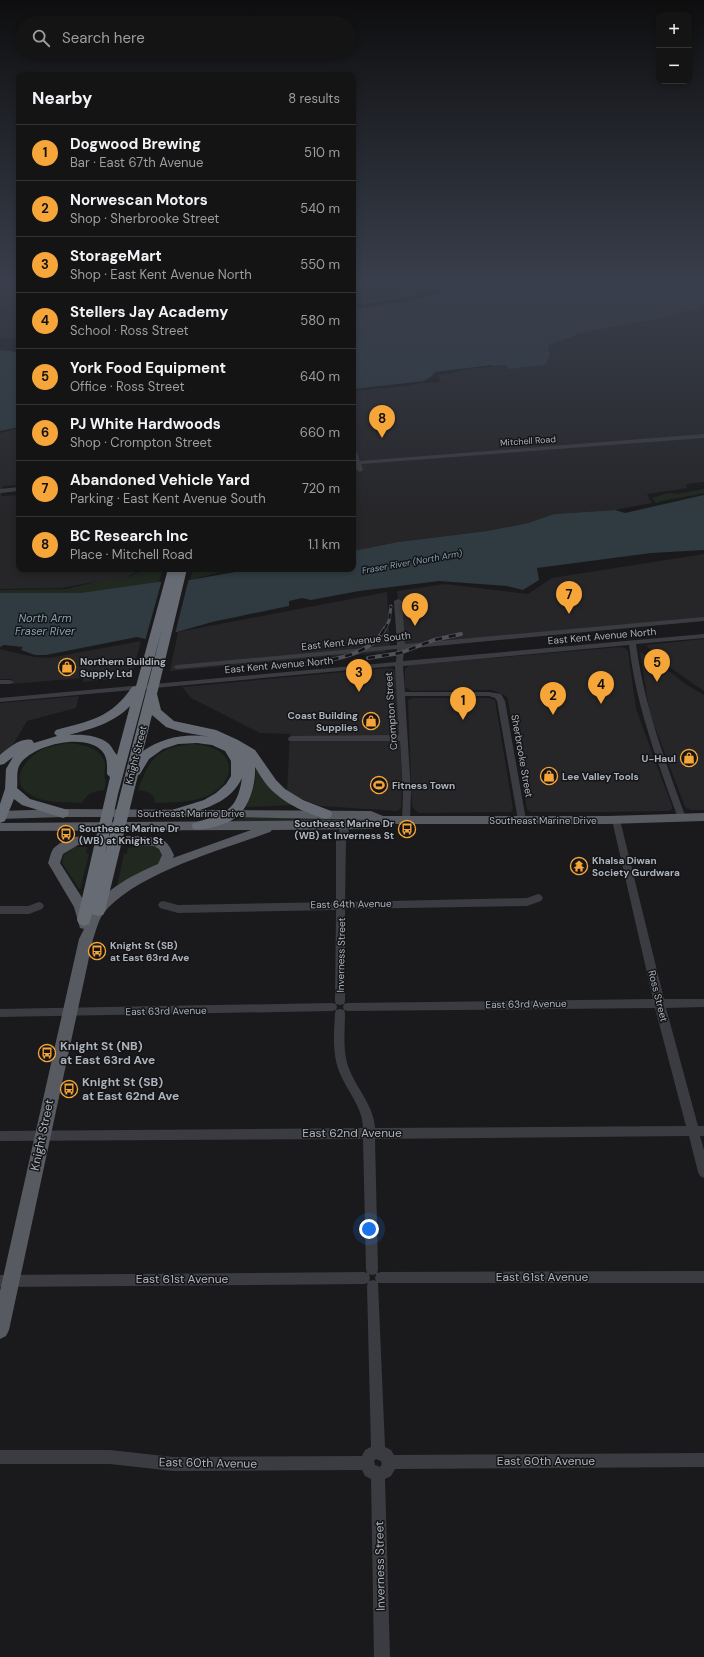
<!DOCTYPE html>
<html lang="en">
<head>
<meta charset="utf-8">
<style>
  body { margin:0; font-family:"DM Sans",sans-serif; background:#212122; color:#f1f3f6 }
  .controls { position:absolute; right:12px; top:12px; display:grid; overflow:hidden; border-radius:8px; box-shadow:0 2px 6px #0003 }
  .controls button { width:36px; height:36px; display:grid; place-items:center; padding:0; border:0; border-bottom:1px solid #333334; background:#141415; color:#f1f3f6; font:20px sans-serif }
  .you { position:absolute; left:369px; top:1229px; width:14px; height:14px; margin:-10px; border:3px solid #fff; border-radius:50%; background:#1a73e8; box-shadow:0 0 0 6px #1a73e833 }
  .badge { display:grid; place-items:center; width:26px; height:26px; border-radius:50%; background:#f6a539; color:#111; font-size:13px; font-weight:700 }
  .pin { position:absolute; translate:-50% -33px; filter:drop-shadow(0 1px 2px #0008) }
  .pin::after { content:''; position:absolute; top:21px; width:14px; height:12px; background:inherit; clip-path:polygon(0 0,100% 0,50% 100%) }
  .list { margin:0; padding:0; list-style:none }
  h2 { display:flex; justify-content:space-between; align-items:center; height:52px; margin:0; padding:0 16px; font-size:17px }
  h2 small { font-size:13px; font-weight:400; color:#9d9ea0 }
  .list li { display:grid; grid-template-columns:26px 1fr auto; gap:12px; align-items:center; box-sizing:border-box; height:56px; padding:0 16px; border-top:1px solid #333334 }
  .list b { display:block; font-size:15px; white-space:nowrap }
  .list p { margin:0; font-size:13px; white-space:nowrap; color:#9d9ea0 }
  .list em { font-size:13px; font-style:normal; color:#9d9ea0 }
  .icon { flex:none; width:22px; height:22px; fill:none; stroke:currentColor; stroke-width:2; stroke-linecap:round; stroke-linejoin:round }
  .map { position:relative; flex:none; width:704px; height:1657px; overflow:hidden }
  .search { position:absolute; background:#141415; box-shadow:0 2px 6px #0003; left:16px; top:16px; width:340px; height:44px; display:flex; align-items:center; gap:10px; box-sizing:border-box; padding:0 14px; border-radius:22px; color:#9d9ea0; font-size:15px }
  .panel { position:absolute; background:#141415; box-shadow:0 2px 6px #0003; left:16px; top:72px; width:340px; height:500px; border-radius:8px }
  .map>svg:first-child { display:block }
  .built { fill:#262629 }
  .green { fill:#202820 }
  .water { fill:#2f3b41 }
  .pier { fill:#1a1a1c }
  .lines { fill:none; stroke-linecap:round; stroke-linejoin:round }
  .minor { fill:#3b3c41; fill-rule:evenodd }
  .major { fill:#575a61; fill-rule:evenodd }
  .highway { fill:#676b73; fill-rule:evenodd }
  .rail-far1-casing { stroke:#4e5157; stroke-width:3 }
  .rail-casing { stroke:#4e5157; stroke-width:4 }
  .rail-far1 { stroke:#151517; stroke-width:2; stroke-dasharray:5.5; stroke-linecap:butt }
  .rail { stroke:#151517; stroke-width:2.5; stroke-dasharray:7; stroke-linecap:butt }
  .labels { text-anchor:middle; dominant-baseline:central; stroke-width:3; stroke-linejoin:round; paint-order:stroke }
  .far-street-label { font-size:9px; fill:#acb3bc; stroke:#151517 }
  .far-water-label { font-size:9px; font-style:italic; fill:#83a3b7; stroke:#151517 }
  .street-label { font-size:10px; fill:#acb3bc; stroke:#151517 }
  .poi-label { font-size:10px; font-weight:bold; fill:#acb3bc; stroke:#151517; text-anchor:start }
  .water-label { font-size:11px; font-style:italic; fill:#83a3b7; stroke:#151517 }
  .near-poi-label { font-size:12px; font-weight:bold; fill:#acb3bc; stroke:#151517; text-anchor:start }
  .near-street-label { font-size:12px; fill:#acb3bc; stroke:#151517 }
</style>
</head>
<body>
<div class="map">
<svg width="704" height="1657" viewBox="0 0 704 1657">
  <rect width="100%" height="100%" fill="#1a1a1c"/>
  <path class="built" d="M0,280H19V338L0,339Z
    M353,280H476L394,298L353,304Z
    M704,304V482L686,484L687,488L647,494L652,503L615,510L554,514L528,523L487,531L398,542L353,551V472L356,471L353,465V391L406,386L420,383L441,382L438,375L450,374L462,370L505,365L509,369L548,349L550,344L575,336V334L667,317L678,312L701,308L699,305Z
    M19,428V485L3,486L1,496L19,495V569H142L125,578L93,582L62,588L0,589V433Z
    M704,554V620L404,644L397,591L445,584L528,594L552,578Z
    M387,592L390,646L385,652L170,671L178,632Z
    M704,639V691L665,664L646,645Z
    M141,641L131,677L83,682V678L11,684L12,679H0V649L34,657L49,658Z
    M621,647L625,648L628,651L636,709L672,806V809L669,811L607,812H530L527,809L508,700L506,696L492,690L411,691L405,687V669L410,665Z
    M640,652L657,661L685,684L704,695V810H691L685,807L650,714Z
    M387,668L393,669L396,672L402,782L401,808L397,811L320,806L287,793L290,734L260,733L191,698L182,687Z
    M79,696L76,708L27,721L11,748L0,756V703Z
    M413,698H489L495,700L513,809L511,812L419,813L414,809L412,806L408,702V700Z"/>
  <path class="green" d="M704,489V493C688,497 671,498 656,503L652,498L668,493L678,494Z
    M146,569H163L159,582L190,580L193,569H234L197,578L189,583L132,591L0,598V590L67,589L103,580L128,577Z
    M70,743C83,745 102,747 105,764C106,770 103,776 106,782L104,790C94,791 87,793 82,803C66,802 46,804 31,795C7,782 25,758 43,749C52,746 61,744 70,743Z
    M194,744C202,745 210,746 217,750C239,763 228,786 209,795C193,803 173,802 155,803C155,793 146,791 138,790C139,784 142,781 144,775C154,751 169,746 194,744Z
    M256,768L294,805L246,807L255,782Z
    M241,817L330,818V821H234Z
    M138,845C148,845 158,844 162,854L160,863L117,886L124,854H127L128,848L138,847Z
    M74,847H88L86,853L89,854L80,890L62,863L64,855Z"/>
  <path class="water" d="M486,280H704V304L700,305L701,308L678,312L667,317L575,334V336L550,344L548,349L550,355L545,365L509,369L505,365L494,366L492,365L435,372L432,376L424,381L353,389V309L383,304Z
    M0,350L11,351L19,354V427L0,431Z
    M704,495V550L651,553L537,568L539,580L523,590L507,586L439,581L359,591L311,600L302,598L289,601V606L212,622L149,640L137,637L46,655H35L21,650L23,647L4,645L0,647V593H81L158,582L190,580L252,569H353V551L398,542L487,531L528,523L554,514L615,510L625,513Z"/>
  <path class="pier" d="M482,280H493L406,301L353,310V307L383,303Z
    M189,578L175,634L166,636L159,642L145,641L162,580Z"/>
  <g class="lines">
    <path class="minor" d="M470,280H478L394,299L353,305V303L394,297Z
      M704,434V438L361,464L363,470L360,472L357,470L355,465H353V449L356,451L360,461Z
      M19,487V491L0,493V489Z
      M398,599L402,601L405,644L704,617V621L404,649L403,661L704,634V638L636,644C644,705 665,761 686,818L685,820L682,821L678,818C657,761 636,705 629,645L403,666L405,692H489L501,694L505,701L526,820L522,823L518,820L497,701L495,698L489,696H405L411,792L410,820L406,823L402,820L403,792L400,741H289L288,739L289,737L292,736L399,735L395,666L0,702V698L396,662L397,649L177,669L173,667L177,665L397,645L394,601Z
      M0,680H10L14,682L10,684H0Z
      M616,817L620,820L664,999H704V1007L666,1008L698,1126H704V1136H700L704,1150V1178L700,1176L698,1172L689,1136L375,1139L378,1269L377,1273L381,1272L704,1271V1283H378L385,1447L391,1450L394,1455L704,1453V1467L395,1469L391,1476L385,1479L390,1657H374L371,1479L365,1476L362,1470L173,1471L110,1464H0V1450H110L173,1457L362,1456L365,1450L371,1447L367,1286L368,1283L364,1284L0,1287V1275L364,1272L367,1273L366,1269L363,1139L0,1141V1131L363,1128C363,1107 346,1090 339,1071C332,1053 334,1032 335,1013L336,1010L340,1009L344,1010L345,1013C345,1032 342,1053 350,1071C358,1090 374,1107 375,1128L686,1126L655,1008L348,1011L344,1010L343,1007L344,1004L348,1003L653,999L612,820ZM369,1274L372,1275L376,1274L375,1278L376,1281L373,1280L369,1281L370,1278ZM376,1459L381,1461L382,1464L380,1467L375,1465L374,1461Z
      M344,822L348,825L349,834L346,838L345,902L527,898L538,894L541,895L543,898L541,901L527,906L345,909V1001L344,1004L340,1005L336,1004L335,1001L336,910L178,913L160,908L158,905L160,902L163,901L178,905L336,902V837L339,833L340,825Z
      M39,902L42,903L44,906L42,909L29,914H0V906H28Z
      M332,1003L336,1004L337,1007L336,1010L332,1011L0,1017V1009Z"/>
    <path class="major" d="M63,809L371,811L383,816H608L704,813V821L608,824H383L371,829L272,830L270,832C224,849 133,874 103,914C98,921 96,931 93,939L9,1330L6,1336L0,1339V1291L79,939L84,929L80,928L74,907L48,863C50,858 51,850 55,847C61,842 68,838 75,837C86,835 152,835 161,839C168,842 171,849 174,855L173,858L251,830L0,831V823L371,820L234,817H63L0,819V811ZM110,844L154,846L159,849L162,855L158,864C133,875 103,889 90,915L81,896L60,863L63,854L78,845Z"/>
    <path class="highway" d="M168,569H187L157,694L161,710L174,721L216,730L238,740L255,750L276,780L285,789L303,800L331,811L332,814L331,817L326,819C309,814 289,806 276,794C267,787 261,777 255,767C256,783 250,805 238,816C231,822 223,824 215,827C208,828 200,831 193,829L192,826L193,823C223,814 237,813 242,778C232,799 212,807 190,813C184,815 179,818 172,816L171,813L172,810L204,800L216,793L226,784L231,776V761L225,751L212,745L197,743L178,744L163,749L149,759L140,774L138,775L105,911L103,915L98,916L92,914L89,924L84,926L79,924L77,920L110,777L107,774C107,766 108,758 102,751C85,732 30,745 19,766C16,773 18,781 17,788L30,799L68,810L69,813L68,816L63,818L22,805L14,799L5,821L0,823V804L5,789L6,769L13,757L4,764L0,765V755C8,748 21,737 32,740L34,743L57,736L54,733L56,730C90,721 111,718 132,687L136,686ZM162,629L105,854L118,794ZM130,706L117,755C114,752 112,747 109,744C99,735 82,734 69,735C91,729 114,723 130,706ZM152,715L166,727L182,732L210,737C186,733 164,737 143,751Z"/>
    <g class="rail-far1-casing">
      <path id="rail-far1" d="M385,629L389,621L391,606"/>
    </g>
    <g class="rail-casing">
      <path id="rail" d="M368,658L400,653L434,640L461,634
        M304,664C331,660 371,656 385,628"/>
    </g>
    <use href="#rail-far1" class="rail-far1"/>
    <use href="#rail" class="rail"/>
  </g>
  <linearGradient id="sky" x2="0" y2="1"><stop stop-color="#0e0e0f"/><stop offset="0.55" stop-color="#383e4b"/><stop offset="1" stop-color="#383e4b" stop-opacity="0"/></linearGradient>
  <rect width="704" height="512" fill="url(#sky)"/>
  <defs>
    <g id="shop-ring" transform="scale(0.9)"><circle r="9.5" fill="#151517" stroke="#f6a539" stroke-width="1.5"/><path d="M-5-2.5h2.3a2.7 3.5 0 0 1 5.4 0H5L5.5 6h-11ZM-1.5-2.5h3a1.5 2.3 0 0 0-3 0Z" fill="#f6a539"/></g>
    <g id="stadium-ring" transform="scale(0.9)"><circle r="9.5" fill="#151517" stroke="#f6a539" stroke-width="1.5"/><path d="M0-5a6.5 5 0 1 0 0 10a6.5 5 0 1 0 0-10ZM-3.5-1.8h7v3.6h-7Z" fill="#f6a539"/></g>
    <g id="bus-ring" transform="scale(0.9)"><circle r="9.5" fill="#151517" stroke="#f6a539" stroke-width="1.5"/><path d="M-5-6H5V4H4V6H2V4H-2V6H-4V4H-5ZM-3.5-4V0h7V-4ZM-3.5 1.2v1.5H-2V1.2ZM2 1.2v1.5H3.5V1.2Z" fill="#f6a539"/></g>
    <g id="temple-ring" transform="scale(0.9)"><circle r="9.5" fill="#151517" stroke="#f6a539" stroke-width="1.5"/><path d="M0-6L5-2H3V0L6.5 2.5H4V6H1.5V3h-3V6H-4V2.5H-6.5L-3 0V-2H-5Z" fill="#f6a539"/></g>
  </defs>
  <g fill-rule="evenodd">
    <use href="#shop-ring" x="67" y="667"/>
    <use href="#shop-ring" x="371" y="721"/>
    <use href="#shop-ring" x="689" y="758"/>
    <use href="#shop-ring" x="549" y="776"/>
    <use href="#stadium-ring" x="379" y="785"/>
    <use href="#bus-ring" x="407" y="829"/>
    <use href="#bus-ring" x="66" y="834"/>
    <use href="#temple-ring" x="579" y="866"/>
    <use href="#bus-ring" x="97" y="951"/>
    <use href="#bus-ring" x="47" y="1053"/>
    <use href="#bus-ring" x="69" y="1089"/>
  </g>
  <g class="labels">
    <g class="far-street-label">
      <text transform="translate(528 441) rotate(-4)">Mitchell Road</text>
    </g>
    <g class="far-water-label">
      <text transform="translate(412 562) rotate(-10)">Fraser River (North Arm)</text>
    </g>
    <g class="street-label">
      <text transform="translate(602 636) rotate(-5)">East Kent Avenue North</text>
      <text transform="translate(356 641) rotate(-6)">East Kent Avenue South</text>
      <text transform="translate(279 665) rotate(-5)">East Kent Avenue North</text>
      <text transform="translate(391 711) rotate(-94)">Crompton Street</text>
      <text transform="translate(136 755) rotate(-76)">Knight Street</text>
      <text transform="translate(522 756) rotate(80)">Sherbrooke Street</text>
      <text x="191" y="813">Southeast Marine Drive</text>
      <text x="543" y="820">Southeast Marine Drive</text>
      <text transform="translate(351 904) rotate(-1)">East 64th Avenue</text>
      <text transform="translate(341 955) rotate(-89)">Inverness Street</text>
      <text transform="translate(658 996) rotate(76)">Ross Street</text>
      <text transform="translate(526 1004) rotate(-1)">East 63rd Avenue</text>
      <text transform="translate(166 1011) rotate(-1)">East 63rd Avenue</text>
    </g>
    <g class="poi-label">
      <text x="80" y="661">Northern Building<tspan x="80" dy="12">Supply Ltd</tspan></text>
      <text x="358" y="715" text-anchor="end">Coast Building<tspan x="358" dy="12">Supplies</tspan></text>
      <text x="676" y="758" text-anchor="end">U-Haul</text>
      <text x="562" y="776">Lee Valley Tools</text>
      <text x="392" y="785">Fitness Town</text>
      <text x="394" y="823" text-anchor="end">Southeast Marine Dr<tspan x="394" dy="12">(WB) at Inverness St</tspan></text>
      <text x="79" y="828">Southeast Marine Dr<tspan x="79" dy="12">(WB) at Knight St</tspan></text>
      <text x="592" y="860">Khalsa Diwan<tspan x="592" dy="12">Society Gurdwara</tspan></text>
      <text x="110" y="945">Knight St (SB)<tspan x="110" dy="12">at East 63rd Ave</tspan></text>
    </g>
    <g class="water-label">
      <text x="45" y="618">North Arm<tspan x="45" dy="13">Fraser River</tspan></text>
    </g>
    <g class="near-poi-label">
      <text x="60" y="1046">Knight St (NB)<tspan x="60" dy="14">at East 63rd Ave</tspan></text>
      <text x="82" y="1082">Knight St (SB)<tspan x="82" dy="14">at East 62nd Ave</tspan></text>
    </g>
    <g class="near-street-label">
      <text x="352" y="1133">East 62nd Avenue</text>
      <text transform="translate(42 1135) rotate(-78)">Knight Street</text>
      <text x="542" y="1277">East 61st Avenue</text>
      <text x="182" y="1279">East 61st Avenue</text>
      <text x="546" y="1461">East 60th Avenue</text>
      <text transform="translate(208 1463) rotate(1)">East 60th Avenue</text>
      <text transform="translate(380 1566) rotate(-91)">Inverness Street</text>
    </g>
  </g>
</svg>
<div class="controls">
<button>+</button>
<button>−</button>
</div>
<div class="you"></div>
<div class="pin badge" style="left:463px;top:720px">1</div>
<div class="pin badge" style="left:553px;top:715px">2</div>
<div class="pin badge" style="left:359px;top:692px">3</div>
<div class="pin badge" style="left:601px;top:704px">4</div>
<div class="pin badge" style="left:657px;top:682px">5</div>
<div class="pin badge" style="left:415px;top:626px">6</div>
<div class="pin badge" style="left:569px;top:614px">7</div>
<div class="pin badge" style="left:382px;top:438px">8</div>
<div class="search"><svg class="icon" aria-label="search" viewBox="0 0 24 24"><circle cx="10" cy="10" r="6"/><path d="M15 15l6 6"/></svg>Search here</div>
<section class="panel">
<h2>Nearby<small>8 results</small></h2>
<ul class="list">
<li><span class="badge">1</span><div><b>Dogwood Brewing</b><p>Bar · East 67th Avenue</p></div><em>510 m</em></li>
<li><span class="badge">2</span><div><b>Norwescan Motors</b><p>Shop · Sherbrooke Street</p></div><em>540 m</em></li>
<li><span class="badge">3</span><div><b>StorageMart</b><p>Shop · East Kent Avenue North</p></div><em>550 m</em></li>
<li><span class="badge">4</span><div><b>Stellers Jay Academy</b><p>School · Ross Street</p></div><em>580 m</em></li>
<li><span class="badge">5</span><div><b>York Food Equipment</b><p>Office · Ross Street</p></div><em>640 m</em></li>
<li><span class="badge">6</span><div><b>PJ White Hardwoods</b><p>Shop · Crompton Street</p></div><em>660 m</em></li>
<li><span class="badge">7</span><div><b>Abandoned Vehicle Yard</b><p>Parking · East Kent Avenue South</p></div><em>720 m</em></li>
<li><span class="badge">8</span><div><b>BC Research Inc</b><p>Place · Mitchell Road</p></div><em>1.1 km</em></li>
</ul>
</section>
</div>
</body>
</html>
